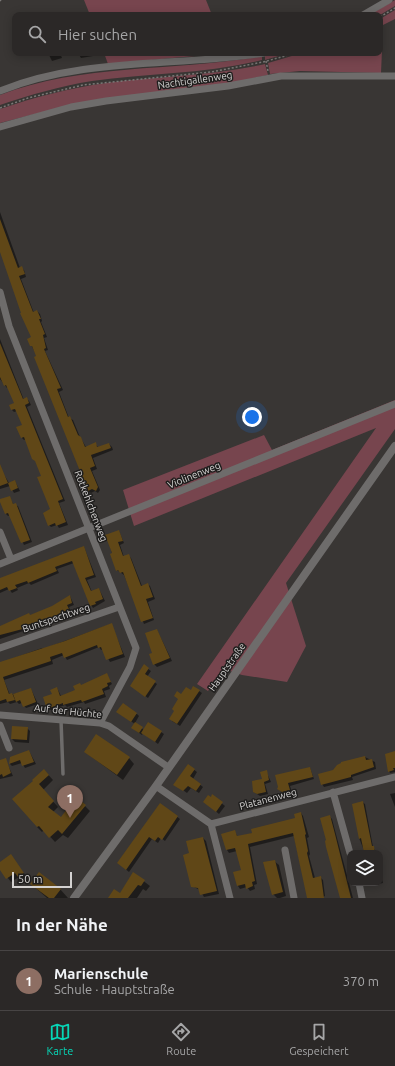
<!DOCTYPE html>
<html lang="de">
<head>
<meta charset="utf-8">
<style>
  body { margin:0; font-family:Ubuntu,sans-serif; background:#373433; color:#f1f3f6 }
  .controls { position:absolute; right:12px; bottom:12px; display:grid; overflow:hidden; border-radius:8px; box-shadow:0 2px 10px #0003 }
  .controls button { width:36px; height:36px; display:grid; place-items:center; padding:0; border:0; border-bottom:1px solid #474444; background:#2b2827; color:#f1f3f6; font:20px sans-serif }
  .scale { position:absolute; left:12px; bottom:10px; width:60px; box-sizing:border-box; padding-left:4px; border:2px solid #d4d2d1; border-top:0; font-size:11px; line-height:14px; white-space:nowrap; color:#d4d2d1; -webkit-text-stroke:3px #1f1e1d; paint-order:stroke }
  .you { position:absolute; left:252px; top:417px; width:14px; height:14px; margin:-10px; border:3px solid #fff; border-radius:50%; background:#1a73e8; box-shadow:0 0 0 6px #1a73e833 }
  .badge { display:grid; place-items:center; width:26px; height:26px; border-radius:50%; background:#07d5b6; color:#fff; font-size:13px; font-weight:700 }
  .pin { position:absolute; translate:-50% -33px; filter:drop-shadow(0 1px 2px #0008) }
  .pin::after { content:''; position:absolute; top:21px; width:14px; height:12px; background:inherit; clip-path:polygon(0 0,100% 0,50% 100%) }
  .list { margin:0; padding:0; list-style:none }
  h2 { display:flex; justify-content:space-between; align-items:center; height:52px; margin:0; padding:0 16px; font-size:17px }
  h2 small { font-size:13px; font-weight:400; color:#a6a6a7 }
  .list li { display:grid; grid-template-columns:26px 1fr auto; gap:12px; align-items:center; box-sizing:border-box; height:60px; padding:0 16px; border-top:1px solid #474444 }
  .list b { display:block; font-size:15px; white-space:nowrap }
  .list p { margin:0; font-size:13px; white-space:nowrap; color:#a6a6a7 }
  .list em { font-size:13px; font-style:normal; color:#a6a6a7 }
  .icon { flex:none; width:22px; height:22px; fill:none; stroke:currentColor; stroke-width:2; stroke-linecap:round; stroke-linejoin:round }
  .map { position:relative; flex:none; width:395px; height:898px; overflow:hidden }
  .search { position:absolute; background:#2b2827; box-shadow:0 2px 10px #0003; left:12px; right:12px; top:12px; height:44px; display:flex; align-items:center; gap:10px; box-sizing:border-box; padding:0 14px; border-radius:8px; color:#a6a6a7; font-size:15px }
  .sheet { height:112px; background:#2b2827 }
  nav { display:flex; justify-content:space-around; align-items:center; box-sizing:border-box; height:56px; border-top:1px solid #474444; background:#2b2827; font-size:11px; color:#a6a6a7 }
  nav a { display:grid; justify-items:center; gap:2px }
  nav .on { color:#07d5b6 }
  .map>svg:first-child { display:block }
  .green { fill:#77454e }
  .shadow { fill:#0007 }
  .building { fill:#604717 }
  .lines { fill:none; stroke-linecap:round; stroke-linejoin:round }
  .path { stroke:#7b7977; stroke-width:1.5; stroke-dasharray:2 2; stroke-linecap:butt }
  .service { stroke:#6e6c6b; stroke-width:3.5 }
  .minor { stroke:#6e6c6b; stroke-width:7 }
  .tertiary { stroke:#6e6c6b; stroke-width:8 }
  .labels { text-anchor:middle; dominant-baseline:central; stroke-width:3; stroke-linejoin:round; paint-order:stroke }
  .street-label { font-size:10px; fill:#d4d2d1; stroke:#1f1e1d }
</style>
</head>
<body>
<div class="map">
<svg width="395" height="898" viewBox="0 0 395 898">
  <rect width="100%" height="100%" fill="#393634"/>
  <path class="green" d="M84,0H206L212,15H90Z
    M395,0V6L380,15H369Z
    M395,10V19L381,26L383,27L381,73L300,71L270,74L268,63L302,53H380V19Z
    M104,53H227L108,64Z
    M275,53H289L265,60V55Z
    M262,56V60C206,74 148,73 92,81C60,86 30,95 0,105V95C84,63 175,72 262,56Z
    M265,64L268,75L232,83L78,103L0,123V109C35,97 70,88 106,83C159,76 213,76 265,64Z
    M395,400V429L286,583L306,646L287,682L242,675L224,669L208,691L197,684L376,428L134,526L123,490L264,435L272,450Z"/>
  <path class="shadow" d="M48,53H60L62,58L52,61Z
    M78,53H92L93,56L81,58Z
    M0,212L20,268L24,270L26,277L21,279L34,313L37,311L40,314L42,321L41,322L47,337L44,338L48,350L45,351L63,390L59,392L69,418L73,420L80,437L86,447L95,444L98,447L109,444L112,447L113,450L93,458L97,469L92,471L100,490L98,493L95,491L91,493L88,491L37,356L28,339L32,338L0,248Z
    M0,339L24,400L27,399L29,401L31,405L27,407L65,501L59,503L68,525L59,528L57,525L51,527L49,525L52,510L43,476L26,439L24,440L22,438L23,425L17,411L14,412L12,410L15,403L8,387L7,388L0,379Z
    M2,471L9,483L15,481L20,491L14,493L10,486L0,489V472Z
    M9,497L14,505L18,506L32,542L24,545L10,515L8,516L6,514L0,500Z
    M119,531L124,543L120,545L124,557L129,556L131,558L142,586L147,584L150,586L155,599L148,602L154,620L144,624L124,575L117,570L107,536Z
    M84,547L96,577L87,580L92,592L99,589L105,601L93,608L91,605L74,563L57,569L59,573L31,585L29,583L17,588L18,590L12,593L9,589L0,593V579Z
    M70,596L74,605L69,607L71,612L49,621L50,622L0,639V627L52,607Z
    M111,624L125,657L110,662L103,649L101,650L99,647L67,660L64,655L52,660L53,664L4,680L10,695L31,689L38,704L26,708L22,703L19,704L17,702L10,704L8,702L0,704V663L42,648L43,649Z
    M157,630L172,661L157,667L154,664V654Z
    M144,666L151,671L147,677L157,684L148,698L134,688Z
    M107,675L112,684L109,686L110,689L104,691L106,697L85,704L84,702L67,707L65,705L51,710L48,708L57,688L61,696L76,691Z
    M191,691H199L202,693L180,726L172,721L175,711L181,695Z
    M120,714H137L139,716L135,723L144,730L161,732L164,734L158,744L143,733L142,735L135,730V724Z
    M27,728L30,731L29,743L15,742L12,739Z
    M29,751L36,764L25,768L22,763L12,766L10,764L11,758Z
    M85,752L129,758L134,764L123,780Z
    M395,752V772L390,773L389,771Z
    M365,757L375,762L376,769L352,777L353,780L324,787L322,784Z
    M5,759L13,776L0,779V761Z
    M188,765L197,772L193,779L203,787L199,793L191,788L187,793L176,785Z
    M310,768L314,779L290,786L292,792L285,794L278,789Z
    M44,770L53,780L43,790L58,807L53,812L61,818L85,806L90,811L68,838L63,835L55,842L44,830L42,832L37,827L34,781Z
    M266,771L271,782L265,784L268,794L260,796L254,792L264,779Z
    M395,793V807L390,794Z
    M213,796L225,806L219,814L207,804Z
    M362,802L365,804L373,847L377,853H365L359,838Z
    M160,804L180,819L165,841L161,838L158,843L152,839L129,872L118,863Z
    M301,813L303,816L309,837L307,838L310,854L309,856L315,878L320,877L323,880L325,896L321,898H308L294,836L250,847L257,884L254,885L255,889L250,891L247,887L240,889L238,886L234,873L242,870L237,851L229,853L227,850L222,835L235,832L238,837L253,833L296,819Z
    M330,817L332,819L353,898H341Z
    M203,838L206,841L219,894L204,897L200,890L192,886L191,854Z
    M11,856L27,878L23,881L19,877L11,882L0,868V863Z
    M274,861L279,865L286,896L280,898H277L273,894Z
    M380,869L383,883L374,885L371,883H380Z
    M133,873L150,886L146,891L143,889L137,898H109L120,894Z
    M31,884L60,889L68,898H47Z"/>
  <path class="building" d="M0,219L18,268L22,266L25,274L19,276L33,312L37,310L41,319H39L45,334L43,335L46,348L44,349L61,388L57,389L68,417L70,416L78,435L81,437L85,447L96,442L97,447L109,443L111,448L91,455L95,466L90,468L98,487L96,491L92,489L88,491L34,357L36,356L32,346H30L27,339L31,337L20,313H21L0,252Z
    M0,343L23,399L27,397L29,403L25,405L63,499L58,501L66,522L56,526L55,523L48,526L43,513L50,509L37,477L41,476L35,461L32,459L24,437L21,438L16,427L22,425L15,409L11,410L9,405L14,403L6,385L4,386L0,377Z
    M0,464L8,483L0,486Z
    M15,480L18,488L11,491L8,483Z
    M10,496L13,504L16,503L30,540L21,543L8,513L5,514L0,502V499Z
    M119,530L123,541L118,542L123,556L129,554L141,586L148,583L153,597L146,599L153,618L141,622L123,572L120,573L118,570L116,571L110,554L112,553L105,535Z
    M84,546L94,575L85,578L91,591L99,588L103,599L95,602L96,604L90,606L72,561L55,567L57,571L28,583L27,581L15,585L17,588L9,591L7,587L0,590V578Z
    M70,595L72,603L67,605L69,609L34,626L0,635V626L29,613L30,615L52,606Z
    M112,623L123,654L106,660L101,647L98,648L97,645L64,658L62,653L50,657L51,661L3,677L9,694L12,693L15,700L7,702L6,699L0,701V662L65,641Z
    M157,629L170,658L153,665L149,654L152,653L145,633Z
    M144,664L149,668L145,674L156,681L145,697L130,686Z
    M107,673L111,682L107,683L108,686L102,689L104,694L82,702L81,700L63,705V703L47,709L43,697L52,694L50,690L57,687L60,696L75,690L73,686L80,683L81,685Z
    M193,686L200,690L177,724L169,719L174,711L172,709L178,699L174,696L177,691L181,694L186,687L191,690Z
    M31,688L36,702L23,707L20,700L16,702L13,694Z
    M123,703L137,713L131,722L116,712Z
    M135,722L143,727L139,733L131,728Z
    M148,722L162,731L155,742L141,733Z
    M12,726L28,727L27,740L11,739Z
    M96,734L130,757L117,775L84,752Z
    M29,750L34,762L22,766L20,760L9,764L10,757Z
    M395,751V768H393L394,770L388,772L385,754Z
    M365,756L366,760L372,759L374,767L351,775V777L321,785L318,774L333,770L337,765L341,763V762Z
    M6,758L11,773L3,777L2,774L0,775V760Z
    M188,764L195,769L190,776L201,784L196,791L188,786L183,791L173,785Z
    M310,767L313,777L288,783L290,790L282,792L277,789L278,787L275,775Z
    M44,769L49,775L39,784L54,801L48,807L61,817L76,797L86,805L62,834L58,830L49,838L39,826L37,827L12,799L33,781L32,780Z
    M267,770L269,780L264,782L266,792L257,794L253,792L252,781L262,779L260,772Z
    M212,794L223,802L216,812L203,802L208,795L211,797Z
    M363,801L372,846H374L375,853H364L361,838L359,839L352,804Z
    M160,803L178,816L162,840L158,837L155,841L149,837L126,870L117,863Z
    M301,812L306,834L305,835L308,851L307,853L313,878L321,876L324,898H307L293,833L248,844L255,881L252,882L253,886L246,889L245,884L237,886L233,872L241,870L235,848L226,850L221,834L235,830L237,836L252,833L251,829L295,818L294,814Z
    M330,815L335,834L351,898H340L326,847L325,841L326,840L320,818Z
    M203,837L217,891L200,895L198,888L191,887L183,855L189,853L186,841Z
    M11,854L24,873L18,877L15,873L6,879L0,870V862Z
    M275,860L283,892L272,895L263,862Z
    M39,872L61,889L54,898H49L30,884Z
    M133,872L145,880L141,886L138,885L128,898H108L114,889L120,893Z"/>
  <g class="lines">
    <path class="path" d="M0,1L1,0
      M380,17L395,8
      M266,61L268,71
      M0,108L28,98L83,85L211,72L263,62L296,53"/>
    <path class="service" d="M61,720L63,774"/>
    <path class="minor" d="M363,15L389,0
      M0,91C83,57 177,67 264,53
      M0,127L71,107L106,101L228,86L281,76H395
      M0,292L9,326L136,648L130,667L100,723
      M0,532L11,559
      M0,564L395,404
      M0,648L119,607
      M0,715L100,723L109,726L168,767
      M0,725L9,748
      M156,786L211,824L395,777
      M333,792L350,853
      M211,824L230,898
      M285,850L294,898
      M359,883L362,898"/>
    <path class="tertiary" d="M74,898L156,786L395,446"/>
  </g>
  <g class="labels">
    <g class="street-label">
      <text transform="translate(195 80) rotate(-8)">Nachtigallenweg</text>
      <text transform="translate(194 475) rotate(-22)">Violinenweg</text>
      <text transform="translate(91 506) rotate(69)">Rotkehlchenweg</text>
      <text transform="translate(56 618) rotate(-19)">Buntspechtweg</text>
      <text transform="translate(227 667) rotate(-55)">Hauptstraße</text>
      <text transform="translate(68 711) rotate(6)">Auf der Hüchte</text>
      <text transform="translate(268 799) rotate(-15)">Platanenweg</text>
    </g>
  </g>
</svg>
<div class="controls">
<button><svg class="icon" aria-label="layers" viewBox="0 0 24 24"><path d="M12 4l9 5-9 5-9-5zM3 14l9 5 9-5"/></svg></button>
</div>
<div class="scale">50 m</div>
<div class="you"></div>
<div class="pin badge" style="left:70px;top:818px;background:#8d6e63">1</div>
<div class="search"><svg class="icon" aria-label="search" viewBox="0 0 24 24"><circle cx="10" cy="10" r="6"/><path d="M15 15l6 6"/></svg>Hier suchen</div>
</div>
<section class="sheet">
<h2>In der Nähe<small></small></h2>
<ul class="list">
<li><span class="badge" style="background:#8d6e63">1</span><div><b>Marienschule</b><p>Schule · Hauptstraße</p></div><em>370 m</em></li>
</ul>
</section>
<nav>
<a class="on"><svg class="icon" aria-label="map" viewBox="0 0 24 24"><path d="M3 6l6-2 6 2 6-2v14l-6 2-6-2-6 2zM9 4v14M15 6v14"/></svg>Karte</a>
<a><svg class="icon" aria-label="directions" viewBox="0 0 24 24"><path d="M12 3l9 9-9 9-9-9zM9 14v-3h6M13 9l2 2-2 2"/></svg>Route</a>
<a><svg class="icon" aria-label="saved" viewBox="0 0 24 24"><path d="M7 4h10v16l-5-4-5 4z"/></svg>Gespeichert</a>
</nav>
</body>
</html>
